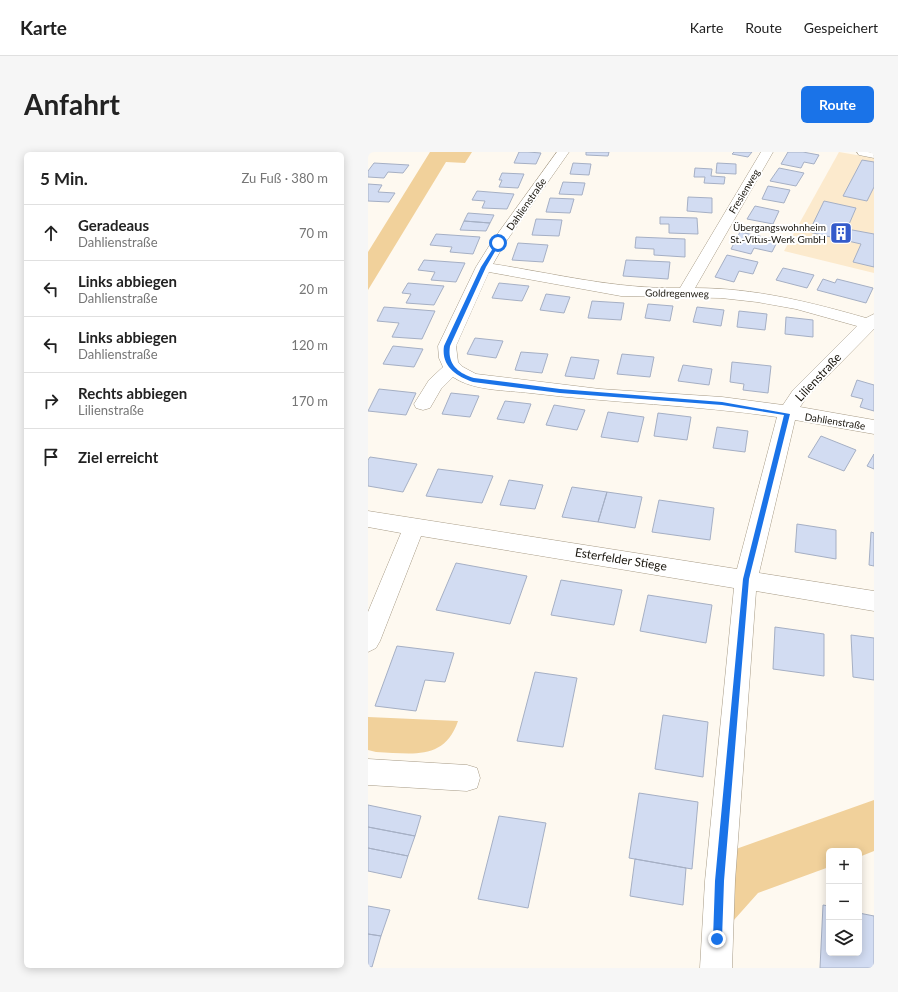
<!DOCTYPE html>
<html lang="de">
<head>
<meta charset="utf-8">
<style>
  body { margin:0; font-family:Lato,sans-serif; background:#f6f6f6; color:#222 }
  .controls { position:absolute; right:12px; bottom:12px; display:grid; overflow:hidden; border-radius:6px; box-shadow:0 2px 10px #0003 }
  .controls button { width:36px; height:36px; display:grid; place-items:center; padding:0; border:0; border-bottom:1px solid #e0e0e0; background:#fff; color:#222; font:20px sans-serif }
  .stop { position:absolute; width:12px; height:12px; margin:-9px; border:3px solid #1a73e8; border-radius:50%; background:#fff }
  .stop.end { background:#1a73e8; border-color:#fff; box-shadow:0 1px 4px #0008 }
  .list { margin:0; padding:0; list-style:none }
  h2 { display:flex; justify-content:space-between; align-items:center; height:52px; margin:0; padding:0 16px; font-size:17px }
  h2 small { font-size:13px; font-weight:400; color:#767676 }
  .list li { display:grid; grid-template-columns:26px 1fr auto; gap:12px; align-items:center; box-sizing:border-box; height:56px; padding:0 16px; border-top:1px solid #e0e0e0 }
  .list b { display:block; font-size:15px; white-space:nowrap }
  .list p { margin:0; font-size:13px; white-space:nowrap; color:#767676 }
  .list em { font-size:13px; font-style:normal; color:#767676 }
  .icon { flex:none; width:22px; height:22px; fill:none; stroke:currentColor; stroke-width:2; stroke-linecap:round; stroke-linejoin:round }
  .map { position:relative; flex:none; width:506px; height:816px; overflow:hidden; border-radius:6px }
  header { display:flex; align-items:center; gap:24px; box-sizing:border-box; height:56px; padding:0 20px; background:#fff; border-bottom:1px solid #e0e0e0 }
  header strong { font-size:19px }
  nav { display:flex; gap:22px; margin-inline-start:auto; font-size:14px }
  .intro { display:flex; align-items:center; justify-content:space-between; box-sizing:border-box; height:96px; padding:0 24px }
  h1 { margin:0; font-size:28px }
  .button { padding:10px 18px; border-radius:6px; background:#1a73e8; color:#fff; font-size:14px; font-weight:700 }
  main { display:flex; gap:24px; padding:0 24px }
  aside { flex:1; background:#fff; border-radius:6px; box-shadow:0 2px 10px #0003 }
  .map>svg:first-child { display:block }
  .built { fill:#fceacd }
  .green { fill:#f1d19b }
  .building { fill:#d2dcf2; stroke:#a5afc4 }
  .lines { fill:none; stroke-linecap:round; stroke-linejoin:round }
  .minor-casing { stroke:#a79b86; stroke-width:1 }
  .minor { fill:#fff; fill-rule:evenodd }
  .route { fill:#1a73e8 }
  .labels { text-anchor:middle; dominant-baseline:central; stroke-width:4; stroke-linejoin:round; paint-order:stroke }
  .far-street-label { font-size:10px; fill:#1a160e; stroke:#fff }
  .far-poi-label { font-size:10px; fill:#1a160e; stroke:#fff; text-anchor:end }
  .street-label { font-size:12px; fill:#1a160e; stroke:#fff }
</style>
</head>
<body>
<header>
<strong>Karte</strong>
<nav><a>Karte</a><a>Route</a><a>Gespeichert</a></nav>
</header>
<div class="intro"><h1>Anfahrt</h1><a class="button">Route</a></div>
<main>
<aside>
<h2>5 Min.<small>Zu Fuß · 380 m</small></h2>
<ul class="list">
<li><svg class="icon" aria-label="ahead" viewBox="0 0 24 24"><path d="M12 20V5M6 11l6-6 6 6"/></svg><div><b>Geradeaus</b><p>Dahlienstraße</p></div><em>70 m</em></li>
<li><svg class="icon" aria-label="left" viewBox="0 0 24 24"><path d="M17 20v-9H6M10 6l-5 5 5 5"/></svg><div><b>Links abbiegen</b><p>Dahlienstraße</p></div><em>20 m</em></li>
<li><svg class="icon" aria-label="left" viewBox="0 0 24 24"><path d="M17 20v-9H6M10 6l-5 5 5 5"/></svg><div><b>Links abbiegen</b><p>Dahlienstraße</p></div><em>120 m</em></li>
<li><svg class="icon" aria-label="right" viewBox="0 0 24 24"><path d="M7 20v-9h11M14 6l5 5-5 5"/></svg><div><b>Rechts abbiegen</b><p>Lilienstraße</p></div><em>170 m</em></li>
<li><svg class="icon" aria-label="arrive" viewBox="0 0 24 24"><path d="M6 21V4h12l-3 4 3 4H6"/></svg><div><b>Ziel erreicht</b></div></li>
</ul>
</aside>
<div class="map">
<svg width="506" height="816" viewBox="0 0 506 816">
  <rect width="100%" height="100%" fill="#fef9f0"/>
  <path class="built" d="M471,0L506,6V121L416,99Z"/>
  <path class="green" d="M62,0H104L97,11L78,10L0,138V100Z
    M0,565L90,569C76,610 42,601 8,600L0,598Z
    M506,648V699L491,705V699H461V715L390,741L349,787L354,702Z"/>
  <path class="building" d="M151,0H160L173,1L168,12L146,11Z
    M218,0H241L240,4L218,3Z
    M366,0H384L380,5L364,2Z
    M420,0H435L451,3L446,12L436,10L433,16L413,12Z
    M494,8L506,10V35L499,49L475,44Z
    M6,11L41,13L35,21L20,20L16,26L0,25V19Z
    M205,11L223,12L221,23L202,22Z
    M349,11L368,12V22L348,21Z
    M327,16L344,17L343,24L357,25L356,32L336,31L337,25H326Z
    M411,16L436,21L428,34L402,29Z
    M134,21L156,22L150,36L131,35L134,28H131Z
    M195,30L217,31L214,43L191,42Z
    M0,32L14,33L10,40L27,41L21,50L0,49Z
    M400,34L422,38L416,51L394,47Z
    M109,39L146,42L139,57L114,56L117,49L104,48Z
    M320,45L344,46V61L319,59Z
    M182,46L206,47L202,61L178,60Z
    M456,49L488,56L479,77L506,82V115L485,110L493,92L441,80Z
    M387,54L411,59L405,72L379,67Z
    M100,61L126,63L122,71L96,69Z
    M292,65L329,66L330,82L301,81V72H292Z
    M168,67L194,68L191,84L164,83Z
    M96,69L122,71L118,79L92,78Z
    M372,80L410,88L404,100L386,96L383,102L363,97Z
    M68,82L112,85L105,102L82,100L84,95L62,93Z
    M268,85L317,87V105L286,103V97L267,96Z
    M150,91L180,93L175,110L144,108Z
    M359,103L390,110L385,122L371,119L366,130L347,125Z
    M56,108L97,111L88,130L63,128L67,120L50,118Z
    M258,108L302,110L300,127L255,124Z
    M415,116L446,123L439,136L408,128Z
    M455,127L467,131L469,127L505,136L498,151L449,138Z
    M40,131L76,134L66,153L38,151L43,142L34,141Z
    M131,131L161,134L154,149L124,146Z
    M178,142L202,145L196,161L172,158Z
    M224,149L256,151L253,168L220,166Z
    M280,152L305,154L302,169L277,166Z
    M16,155L67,159L54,187L24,185L31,171L9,169Z
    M329,155L356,158L353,174L325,170Z
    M371,159L399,162L397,178L369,175Z
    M418,165L445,168V185L417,182Z
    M107,186L135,189L128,206L99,202Z
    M25,194L55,197L46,215L15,212Z
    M153,200L180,202L174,221L147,218Z
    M254,202L286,205L282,225L249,222Z
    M203,205L231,208L226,227L197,224Z
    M364,210L403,214L400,241L375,238L376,232L362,230Z
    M315,213L344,217L341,233L310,229Z
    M489,228L506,233V259L492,255L495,247L483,244Z
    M11,237L48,241L38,263L0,259Z
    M83,241L111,244L102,265L74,262Z
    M137,249L163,252L156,271L129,267Z
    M186,253L217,258L209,278L178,273Z
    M240,260L276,265L270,290L233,285Z
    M290,261L323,265L319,288L286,284Z
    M349,275L380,279L377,300L345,296Z
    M453,284L488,298L476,319L440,305Z
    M506,302V317L499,314Z
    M2,305L49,312L35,340L0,334V308Z
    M70,317L125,324L114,351L58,344Z
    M141,328L175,333L167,357L132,353Z
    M204,335L239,340L230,370L194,365Z
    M239,340L274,345L267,376L230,370Z
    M291,348L346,356L342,388L284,380Z
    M429,372L468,378V407L427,400Z
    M503,380L506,381V414L501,413Z
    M88,411L159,424L142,472L68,458Z
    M193,428L254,438L246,473L183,463Z
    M280,443L344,453L338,491L272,479Z
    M407,475L456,482V524L405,517Z
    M483,483L506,486V528L485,525Z
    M29,494L86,501L77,530L57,528L48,559L7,554Z
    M167,520L209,526L195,595L149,589Z
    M295,563L340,570L335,625L287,617Z
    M271,641L330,650L324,717L261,706Z
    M0,653L53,664L47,684L0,675Z
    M131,664L178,671L160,756L110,747Z
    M0,675L47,684L40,704L0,696Z
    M0,696L40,704L33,726L0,719Z
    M267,707L318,716L315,753L262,744Z
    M455,753L461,754V801H491V761L506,764V816H452Z
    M0,754L22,758L13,784L0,782Z
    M0,782L13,784L4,815H0Z"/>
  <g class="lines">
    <g class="minor-casing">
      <path id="minor" d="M189,0H201L137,91L125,112C189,122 247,137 312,136L393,0H405L327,136C386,136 442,150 498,166L506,162V177L438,246L432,255L506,268V282L427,268L391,421L506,439V459L388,439L367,729L364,816H332L337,729L366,436L53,384L12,489L8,496L0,500V460L33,381L0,375V359L369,417L409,265C327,253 244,251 162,241C137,238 106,239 85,225L73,237L62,256L55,258L48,256L46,252L61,228L75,215L71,206L70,194L108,115L123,91ZM121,120L253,144L353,146L389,150L428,157L489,174L425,238L415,253L354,245L232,237L108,222L95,215L90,210L88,194Z
        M489,0H506V6L491,3Z
        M0,607L99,613L109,616L112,626L109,636L99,639L0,633Z"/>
    </g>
    <use href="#minor" class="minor"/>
  </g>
  <path class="route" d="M129,90L132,91L118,115L82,194C79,212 90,221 106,226L192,237L354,250L422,262L381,427L356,729L354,787L349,791L345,787L347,729L375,427L416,263L354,253L192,241L105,230C88,224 73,214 76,194L113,115Z"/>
  <defs>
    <g id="building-square" transform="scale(1.15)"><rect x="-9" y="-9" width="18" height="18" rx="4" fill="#345bcb" stroke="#fff"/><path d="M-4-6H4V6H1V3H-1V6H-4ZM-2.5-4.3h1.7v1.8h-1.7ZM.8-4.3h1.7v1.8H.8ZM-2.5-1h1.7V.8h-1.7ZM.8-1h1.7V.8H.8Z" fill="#fff"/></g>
  </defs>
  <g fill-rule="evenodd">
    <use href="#building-square" x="473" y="81"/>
  </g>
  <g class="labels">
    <g class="far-street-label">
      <text transform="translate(376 39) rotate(-59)">Fresienweg</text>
      <text transform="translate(158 52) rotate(-55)">Dahlienstraße</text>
      <text transform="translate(309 141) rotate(1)">Goldregenweg</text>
      <text transform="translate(467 269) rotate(9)">Dahlienstraße</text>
    </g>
    <g class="far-poi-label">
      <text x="458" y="75">Übergangswohnheim<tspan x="458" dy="12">St.-Vitus-Werk GmbH</tspan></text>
    </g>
    <g class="street-label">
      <text transform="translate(450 225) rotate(-47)">Lilienstraße</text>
      <text transform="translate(253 407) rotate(9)">Esterfelder Stiege</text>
    </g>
  </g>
</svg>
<div class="controls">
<button>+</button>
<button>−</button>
<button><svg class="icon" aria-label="layers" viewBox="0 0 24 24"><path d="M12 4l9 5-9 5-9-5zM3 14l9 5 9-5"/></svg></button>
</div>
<div class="stop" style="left:130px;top:91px"></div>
<div class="stop end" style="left:349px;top:787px"></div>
</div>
</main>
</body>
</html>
